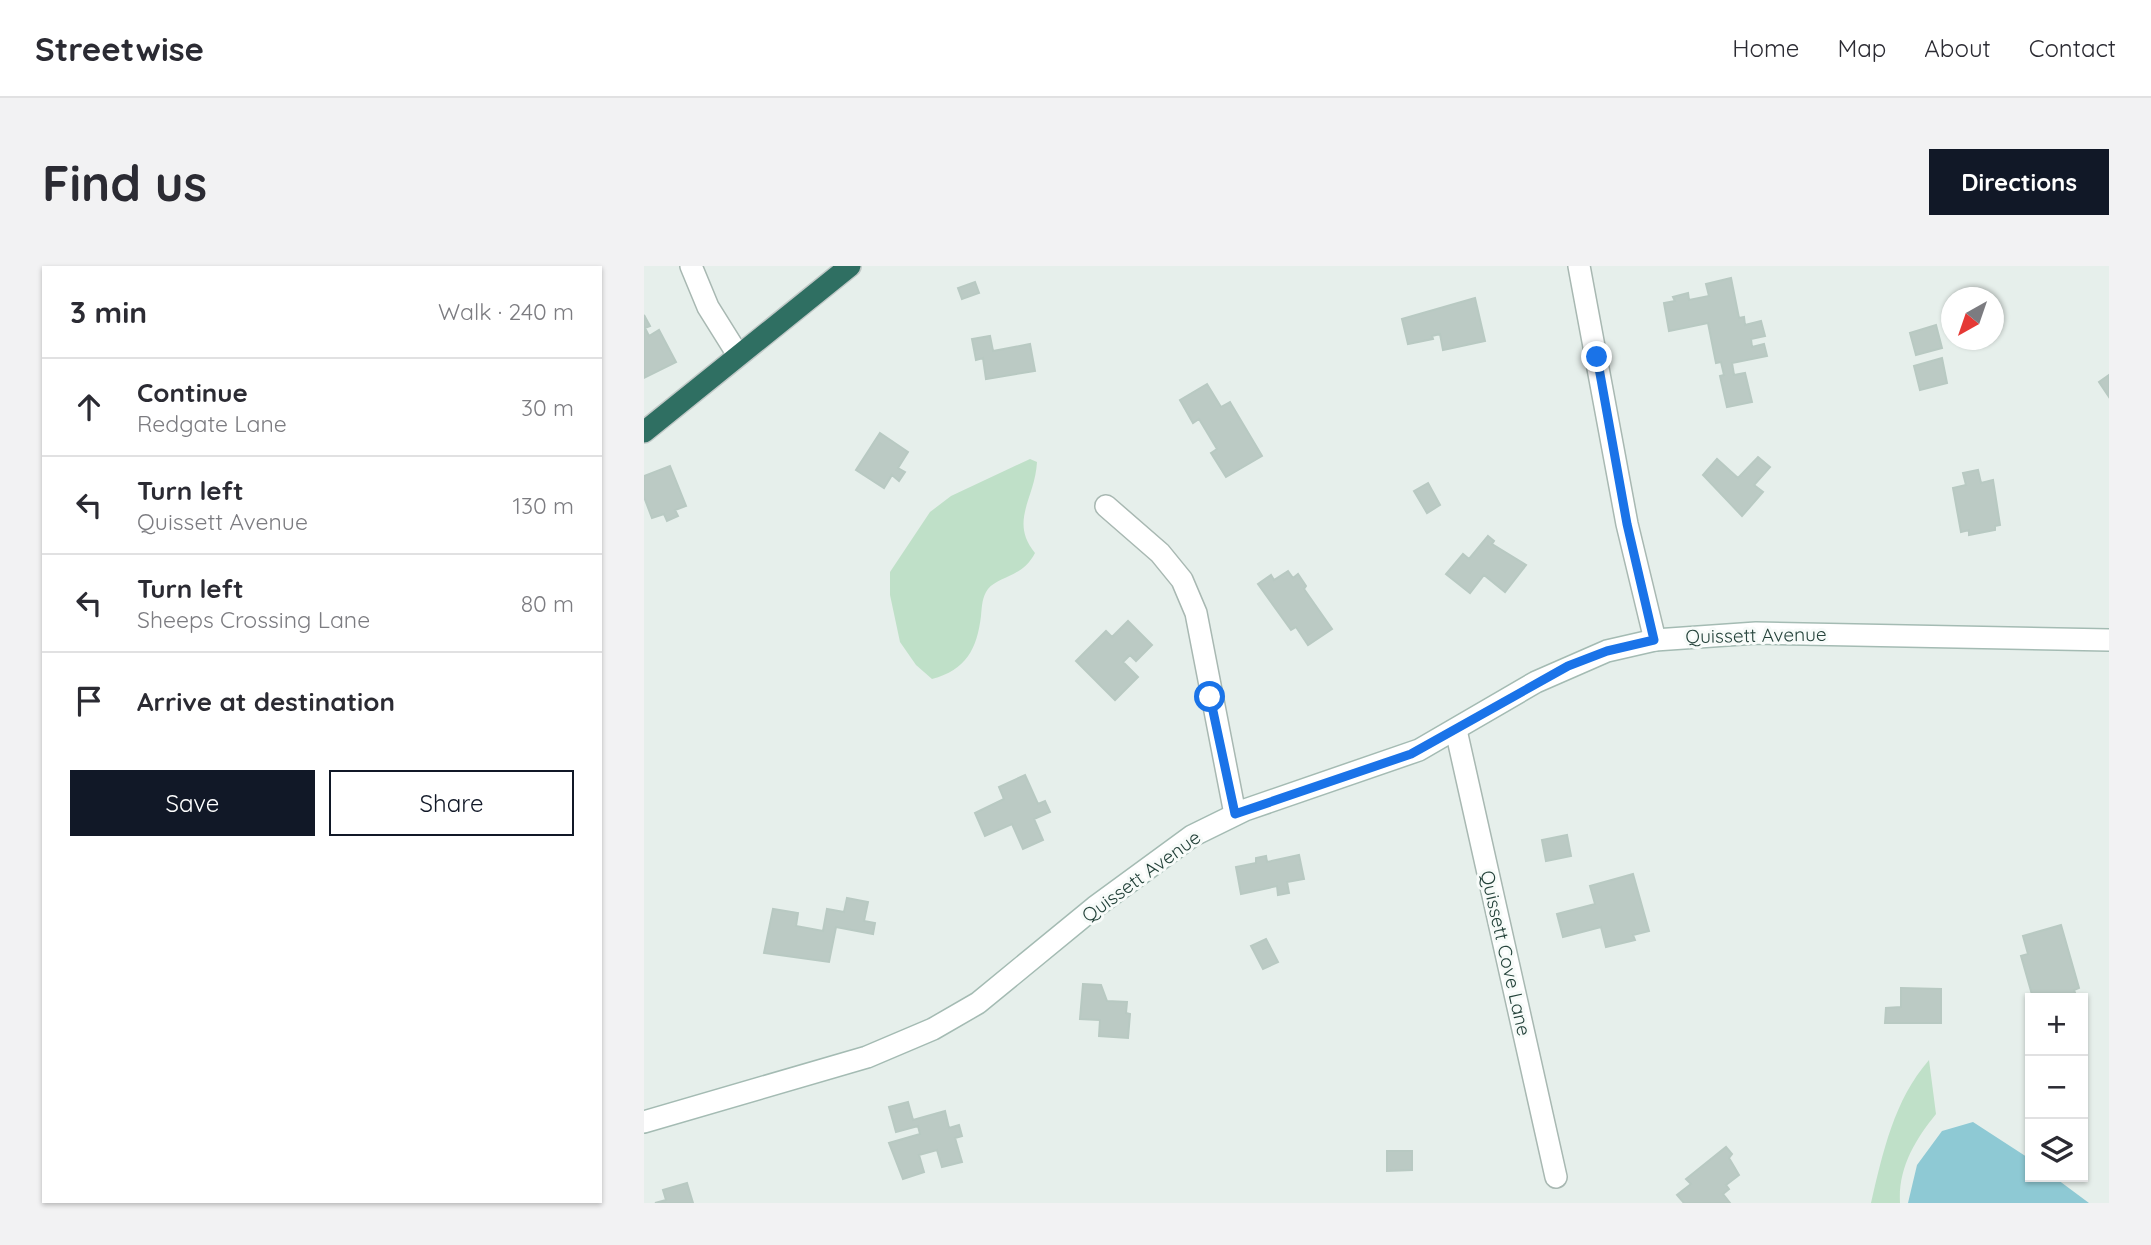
<!DOCTYPE html>
<html lang="en">
<head>
<meta charset="utf-8">
<style>
  body { margin:0; font-family:Quicksand,sans-serif; background:#f2f2f3; color:#2b2b33 }
  .controls { position:absolute; right:21px; bottom:21px; display:grid; overflow:hidden; border-radius:0px; box-shadow:0 2px 5px #0004 }
  .controls button { width:63px; height:63px; display:grid; place-items:center; padding:0; border:0; border-bottom:2px solid #e1e1e2; background:#fff; color:#2b2b33; font:35px sans-serif }
  .compass { position:absolute; left:1297px; top:21px; width:63px; height:63px; border-radius:50%; background:#fff; box-shadow:0 2px 5px #0004; rotate:220deg }
  .stop { position:absolute; width:21px; height:21px; margin:-16px; border:5px solid #1a73e8; border-radius:50%; background:#fff }
  .stop.end { background:#1a73e8; border-color:#fff; box-shadow:0 2px 7px #0008 }
  .list { margin:0; padding:0; list-style:none }
  h2 { display:flex; justify-content:space-between; align-items:center; height:91px; margin:0; padding:0 28px; font-size:30px }
  h2 small { font-size:23px; font-weight:400; color:#7c7c81 }
  .list li { display:grid; grid-template-columns:46px 1fr auto; gap:21px; align-items:center; box-sizing:border-box; height:98px; padding:0 28px; border-top:2px solid #e1e1e2 }
  .list b { display:block; font-size:26px; white-space:nowrap }
  .list p { margin:0; font-size:23px; white-space:nowrap; color:#7c7c81 }
  .list em { font-size:23px; font-style:normal; color:#7c7c81 }
  .actions { display:flex; gap:14px; padding:21px 28px }
  .actions a { flex:1; padding:16px 0; border:2px solid #111827; border-radius:0px; text-align:center; font-size:24px; color:#111827 }
  .actions .main { background:#111827; color:#fff }
  .icon { flex:none; width:38px; height:38px; fill:none; stroke:currentColor; stroke-width:2; stroke-linecap:round; stroke-linejoin:round }
  .map { position:relative; flex:none; width:1465px; height:937px; overflow:hidden; border-radius:0px }
  header { display:flex; align-items:center; gap:42px; box-sizing:border-box; height:98px; padding:0 35px; background:#fff; border-bottom:2px solid #e1e1e2 }
  header strong { font-size:33px }
  nav { display:flex; gap:38px; margin-inline-start:auto; font-size:24px }
  .intro { display:flex; align-items:center; justify-content:space-between; box-sizing:border-box; height:168px; padding:0 42px }
  h1 { margin:0; font-size:49px }
  .button { padding:18px 32px; border-radius:0px; background:#111827; color:#fff; font-size:24px; font-weight:700 }
  main { display:flex; gap:42px; padding:0 42px }
  aside { flex:1; background:#fff; border-radius:0px; box-shadow:0 2px 5px #0004 }
  .map>svg:first-child { display:block }
  .green { fill:#bfe0c8 }
  .water { fill:#8ec9d4 }
  .building { fill:#bbcac4; stroke:#b8c9c2; stroke-width:2 }
  .lines { fill:none; stroke-linecap:round; stroke-linejoin:round }
  .street-casing { stroke:#a8b8b2; stroke-width:24 }
  .secondary-casing { stroke:#a4bbb3; stroke-width:24 }
  .highway-casing { stroke:#c2cac8; stroke-width:24 }
  .street { stroke:#fff; stroke-width:21 }
  .secondary { stroke:#fff; stroke-width:21 }
  .highway { stroke:#2f6f62; stroke-width:21 }
  .route { stroke:#1a73e8; stroke-width:9 }
  .labels { text-anchor:middle; dominant-baseline:central; stroke-width:6; stroke-linejoin:round; paint-order:stroke }
  .street-label { font-size:19px; fill:#24423a; stroke:#f7fbf9 }
</style>
</head>
<body>
<header>
<strong>Streetwise</strong>
<nav><a>Home</a><a>Map</a><a>About</a><a>Contact</a></nav>
</header>
<div class="intro"><h1>Find us</h1><a class="button">Directions</a></div>
<main>
<aside>
<h2>3 min<small>Walk · 240 m</small></h2>
<ul class="list">
<li><svg class="icon" aria-label="ahead" viewBox="0 0 24 24"><path d="M12 20V5M6 11l6-6 6 6"/></svg><div><b>Continue</b><p>Redgate Lane</p></div><em>30 m</em></li>
<li><svg class="icon" aria-label="left" viewBox="0 0 24 24"><path d="M17 20v-9H6M10 6l-5 5 5 5"/></svg><div><b>Turn left</b><p>Quissett Avenue</p></div><em>130 m</em></li>
<li><svg class="icon" aria-label="left" viewBox="0 0 24 24"><path d="M17 20v-9H6M10 6l-5 5 5 5"/></svg><div><b>Turn left</b><p>Sheeps Crossing Lane</p></div><em>80 m</em></li>
<li><svg class="icon" aria-label="arrive" viewBox="0 0 24 24"><path d="M6 21V4h12l-3 4 3 4H6"/></svg><div><b>Arrive at destination</b></div></li>
</ul>
<div class="actions"><a class="main">Save</a><a>Share</a></div>
</aside>
<div class="map">
<svg width="1465" height="937" viewBox="0 0 1465 937">
  <rect width="100%" height="100%" fill="#e6efeb"/>
  <path class="green" d="M386,193L393,196C391,233 365,255 391,287C379,311 355,310 344,323C338,331 338,340 337,350C333,383 322,404 288,413L272,399L256,376L246,329V306L286,246L307,230Z
    M1285,794L1292,848C1271,874 1254,902 1256,937H1227C1239,886 1250,834 1285,794Z"/>
  <path class="water" d="M1329,856L1386,893V911H1410L1445,937H1264L1273,899L1298,865Z"/>
  <path class="building" d="M1087,12L1095,52L1100,51L1101,59L1117,55L1121,70L1107,73L1108,81L1120,78L1123,90L1088,97L1090,109L1101,107L1108,136L1083,141L1076,110L1080,109L1077,96L1072,97L1064,57L1025,65L1020,37L1031,35L1029,31L1044,27L1045,34L1065,30L1062,18Z
    M331,16L335,27L318,33L314,22Z
    M831,32L841,75L799,84L796,68L788,70L789,73L764,78L758,53Z
    M0,49L6,60L1,62L5,70L15,64L32,96L0,112Z
    M1292,59L1298,82L1272,89L1266,67Z
    M346,70L349,85L386,78L391,105L342,113L339,92L332,94L328,73Z
    M1298,92L1303,117L1276,124L1270,100Z
    M1465,109V131L1455,116Z
    M563,118L577,141L586,136L618,190L582,211L567,187L573,183L555,153L549,157L536,134Z
    M236,167L264,186L254,202L261,206L255,215L248,209L240,222L212,204Z
    M1114,191L1126,201L1110,219L1119,226L1098,250L1059,209L1073,193L1094,212Z
    M26,200L42,240L31,244L34,250L23,255L20,248L8,252L0,231V210Z
    M1334,204L1337,217L1349,214L1356,259L1351,260V264L1325,269V264L1317,266L1309,222L1322,219L1319,207Z
    M784,217L796,239L783,247L770,225Z
    M844,270L850,275L848,278L882,299L861,326L840,309L826,327L802,308L819,288L825,293Z
    M644,305L649,312L654,308L662,320L660,323L688,363L664,379L652,361L647,364L614,318L627,309L630,314Z
    M484,355L508,379L492,395L486,389L479,396L494,411L471,434L432,395L462,365L468,371Z
    M381,509L394,538L401,535L406,546L390,553L399,574L379,583L368,558L341,570L331,547L360,533L355,521Z
    M923,569L927,590L902,595L898,574Z
    M655,589L660,613L643,616L645,627L634,629L633,620L597,628L592,601L612,597V592L622,590L623,596Z
    M989,608L1005,665L989,669L991,674L962,681L957,661L919,671L913,648L951,638L946,620Z
    M203,632L224,636L220,655L231,657L229,668L192,661L185,696L120,687L129,643L154,647L152,660L179,665L183,643L200,646Z
    M1417,659L1435,722L1430,724L1433,732H1389L1377,690L1384,688L1379,670Z
    M622,673L634,696L619,703L607,680Z
    M439,718L457,719L463,735L483,736L482,747L486,748L484,772L455,770L456,754L436,753Z
    M1257,722L1297,723V757H1241L1242,742L1257,741Z
    M264,836L269,854L301,845L305,862L315,859L318,870L311,872L318,896L298,901L293,884L275,889L280,906L259,913L245,877L276,868L274,860L252,866L245,841Z
    M1082,881L1088,888L1085,892L1095,909L1082,919L1085,923L1079,928L1086,937H1040L1033,929L1047,918L1042,913Z
    M743,885H768V904L743,905Z
    M43,917L49,937H11L22,934L19,924Z"/>
  <g class="lines">
    <g class="street-casing">
      <path id="street" d="M47,0L64,41L94,89
        M935,0L983,258L1011,374
        M462,240L516,287L538,314L552,347L591,548
        M812,464L912,911"/>
    </g>
    <g class="secondary-casing">
      <path id="secondary" d="M0,856L223,791L289,763L334,737L451,641L548,570L601,544L775,484L892,416L963,385L1011,374L1112,367L1465,374"/>
    </g>
    <g class="highway-casing">
      <path id="highway" d="M0,166L206,0"/>
    </g>
    <use href="#street" class="street"/>
    <use href="#secondary" class="secondary"/>
    <use href="#highway" class="highway"/>
  </g>
  <g class="lines">
    <path class="route" d="M566,431L591,548L767,488L924,400L963,385L1010,374L983,258L953,91"/>
  </g>
  <g class="labels">
    <g class="street-label">
      <text transform="translate(1112 369) rotate(-1)">Quissett Avenue</text>
      <text transform="translate(497 610) rotate(-36)">Quissett Avenue</text>
      <text transform="translate(862 687) rotate(77)">Quissett Cove Lane</text>
    </g>
  </g>
</svg>
<div class="controls">
<button>+</button>
<button>−</button>
<button><svg class="icon" aria-label="layers" viewBox="0 0 24 24"><path d="M12 4l9 5-9 5-9-5zM3 14l9 5 9-5"/></svg></button>
</div>
<svg class="compass" viewBox="-18 -18 36 36"><path d="M0-13l5 13h-10z" fill="#e53935"/><path d="M0 13l5-13h-10z" fill="#7c7c81"/></svg>
<div class="stop" style="left:566px;top:431px"></div>
<div class="stop end" style="left:953px;top:91px"></div>
</div>
</main>
</body>
</html>
